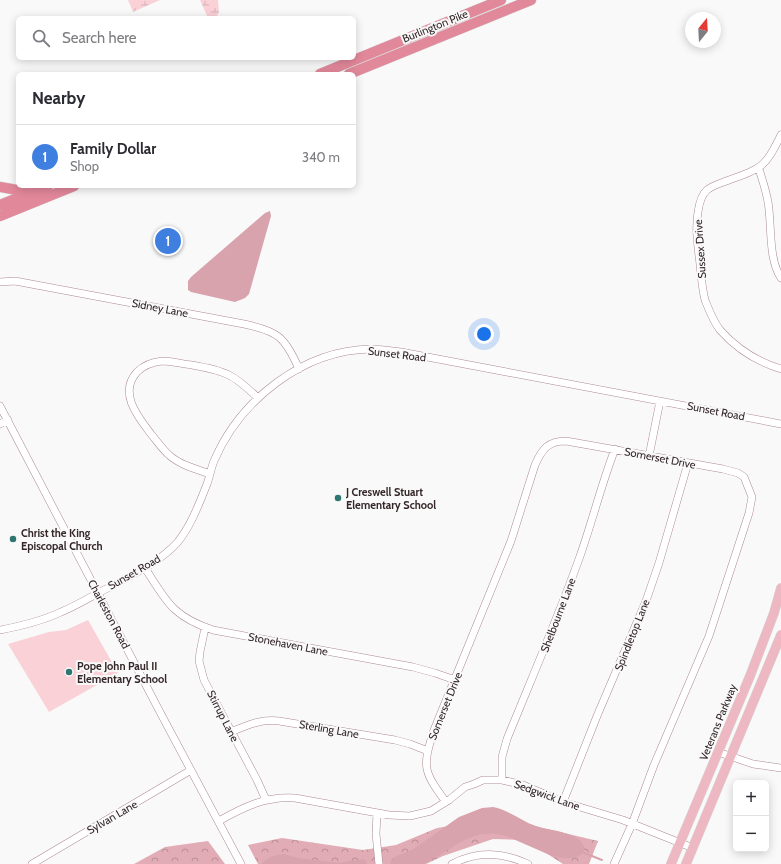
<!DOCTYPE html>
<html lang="en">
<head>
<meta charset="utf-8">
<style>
  body { margin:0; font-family:Cabin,sans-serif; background:#f7f7f7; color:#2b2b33 }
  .controls { position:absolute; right:12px; bottom:12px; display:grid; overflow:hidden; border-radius:6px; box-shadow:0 2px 10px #0003 }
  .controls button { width:36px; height:36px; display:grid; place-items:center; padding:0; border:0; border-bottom:1px solid #e1e1e2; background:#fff; color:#2b2b33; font:20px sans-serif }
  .compass { position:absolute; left:685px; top:12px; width:36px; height:36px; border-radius:50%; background:#fff; box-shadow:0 2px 10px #0003; rotate:18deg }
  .you { position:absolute; left:484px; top:334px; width:14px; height:14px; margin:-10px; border:3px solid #fff; border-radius:50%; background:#1a73e8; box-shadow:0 0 0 6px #1a73e833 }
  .badge { display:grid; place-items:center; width:26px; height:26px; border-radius:50%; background:#2e766f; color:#fff; font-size:13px; font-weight:700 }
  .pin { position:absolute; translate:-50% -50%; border:2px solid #fff; box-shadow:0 1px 4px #0006 }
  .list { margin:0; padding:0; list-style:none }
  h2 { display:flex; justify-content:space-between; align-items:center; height:52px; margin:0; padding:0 16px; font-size:17px }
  h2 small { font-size:13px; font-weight:400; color:#7c7c81 }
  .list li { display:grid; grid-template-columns:26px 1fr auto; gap:12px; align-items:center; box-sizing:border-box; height:64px; padding:0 16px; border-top:1px solid #e1e1e2 }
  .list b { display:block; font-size:15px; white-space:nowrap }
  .list p { margin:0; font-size:13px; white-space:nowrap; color:#7c7c81 }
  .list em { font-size:13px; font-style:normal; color:#7c7c81 }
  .icon { flex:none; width:22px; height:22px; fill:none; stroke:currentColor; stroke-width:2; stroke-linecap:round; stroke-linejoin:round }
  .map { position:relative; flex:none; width:781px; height:864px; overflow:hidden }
  .search { position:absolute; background:#fff; box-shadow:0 2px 10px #0003; left:16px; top:16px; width:340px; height:44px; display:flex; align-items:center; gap:10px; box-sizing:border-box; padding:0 14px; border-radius:6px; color:#7c7c81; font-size:15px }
  .panel { position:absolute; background:#fff; box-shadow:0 2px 10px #0003; left:16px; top:72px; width:340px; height:116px; border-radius:6px }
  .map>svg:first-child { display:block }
  .grass { fill:#f9d1d7 }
  .forest { fill:url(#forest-crowns) }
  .wetland { fill:url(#wetland-marsh) }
  .water { fill:#d8a3ad }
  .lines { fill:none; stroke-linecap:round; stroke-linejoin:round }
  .stream { stroke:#d8a3ad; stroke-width:2 }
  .minor-casing { stroke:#ad8a90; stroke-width:8 }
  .major-casing { stroke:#d6d4d4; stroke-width:10 }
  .highway-casing { stroke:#d6d4d4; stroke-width:11 }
  .minor { stroke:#fff; stroke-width:7 }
  .major { stroke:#eeb8c3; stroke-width:9 }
  .highway { stroke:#e2889b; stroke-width:10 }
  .poi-dot { fill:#2e766f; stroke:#f9f9f9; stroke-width:1.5 }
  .labels { text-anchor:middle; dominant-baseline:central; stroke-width:4; stroke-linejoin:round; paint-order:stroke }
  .street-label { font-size:11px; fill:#342629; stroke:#f9f9f9 }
  .poi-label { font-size:11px; font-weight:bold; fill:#342629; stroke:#f9f9f9; text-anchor:start }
</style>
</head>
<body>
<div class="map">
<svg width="781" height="864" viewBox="0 0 781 864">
  <defs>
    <pattern id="forest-crowns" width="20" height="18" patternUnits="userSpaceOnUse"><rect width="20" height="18" fill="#e1acb5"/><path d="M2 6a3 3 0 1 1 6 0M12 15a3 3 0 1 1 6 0" fill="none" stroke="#b78c93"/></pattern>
    <pattern id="wetland-marsh" width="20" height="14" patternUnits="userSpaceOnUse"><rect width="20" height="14" fill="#f9d1d7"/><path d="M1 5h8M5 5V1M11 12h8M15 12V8" fill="none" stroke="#d6b3b9"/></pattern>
  </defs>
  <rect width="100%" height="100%" fill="#f9f9f9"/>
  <path class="grass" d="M88,620L118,673L49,712L8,644L49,632L66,630Z"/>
  <path class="forest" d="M501,818L598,841L589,864H563L526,840L493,839L443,856L426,864H258L248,845L282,838L363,850L396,845L437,828Z
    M208,841L225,864H134L165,847Z"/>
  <path class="wetland" d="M128,0H160L133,12Z
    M200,0H218L219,12L216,18H208Z"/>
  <path class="water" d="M270,211L271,216L249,294L245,298L235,302L191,292L188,290V281L191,277L265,213Z
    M493,807C509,810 521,821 536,826C548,831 588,832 584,852C576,861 563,858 552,856L506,836C478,827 460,843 438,856C433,858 429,862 424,864C418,864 398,864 390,864L394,857L412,850L459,817L482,808Z
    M284,854L298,858L339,863L363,859L366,861L367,864H261C268,857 275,855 284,854Z"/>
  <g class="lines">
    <path class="stream" d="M582,852L602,860"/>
    <g class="minor-casing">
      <path id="minor" d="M781,135C765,167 763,168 729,180C722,183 713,185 707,190C701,195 699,205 698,212C695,229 698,247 700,264C701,276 702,288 705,300C709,310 713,321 720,330C736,348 758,362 781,369
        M759,169C762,179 766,190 768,202C772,224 768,259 781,278
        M0,282L15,281L244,324C278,331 285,337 299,369
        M0,406L161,714L241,864
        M0,424L8,420
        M649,456L660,401
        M210,474C196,469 180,465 169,455C162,449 157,441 151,434C138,417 118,393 137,372C144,365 152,362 162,361C172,361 182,364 192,365C226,371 233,374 258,398
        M145,568C167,602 172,616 213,630L413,667L435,673L455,680
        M205,628L200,652L199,661L204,680L257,780L266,800
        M0,630C21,626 42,621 61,612C78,605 95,594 112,586C135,573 158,563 177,543C191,526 199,504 207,484C210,476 211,468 214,461C240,400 303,350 371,349C380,349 391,351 401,352L781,424
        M231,732C247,725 261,719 279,721L395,740L410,744L428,751
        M718,752L753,764L781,768
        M502,780V757L507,739C531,680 557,620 579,559C592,523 601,485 615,449
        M446,802C423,771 422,767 434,730L511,541L535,465C542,449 548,441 566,441L723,469L738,473L744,477L752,497L749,513L709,636L654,765L632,824L614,864
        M563,802L597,716L646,601L659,563L688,463
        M377,813L376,834L379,864
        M219,821C243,807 266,796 295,798L389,815L410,816L431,811L449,800L465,787L474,784L483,780H502L523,785L563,802L623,820L693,848
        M32,864L191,770
        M452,864C477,851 503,852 528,864"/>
    </g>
    <g class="major-casing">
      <path id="major" d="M671,864L750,676L774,613L781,588
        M686,864L781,635"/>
    </g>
    <g class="highway-casing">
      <path id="highway" d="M320,74L501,0
        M349,74L531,0
        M0,187L17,190H32
        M0,205L48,186
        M0,216L74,186"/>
    </g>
    <use href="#minor" class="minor"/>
    <use href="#major" class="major"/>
    <use href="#highway" class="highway"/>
  </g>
  <g class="poi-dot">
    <circle cx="338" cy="498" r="4"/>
    <circle cx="13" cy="539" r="4"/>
    <circle cx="69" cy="672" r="4"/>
  </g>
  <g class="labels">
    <g class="street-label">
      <text transform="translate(435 26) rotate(-22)">Burlington Pike</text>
      <text transform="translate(700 249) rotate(-94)">Sussex Drive</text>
      <text transform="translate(160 308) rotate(11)">Sidney Lane</text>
      <text transform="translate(397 354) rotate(7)">Sunset Road</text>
      <text transform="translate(716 411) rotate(11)">Sunset Road</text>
      <text transform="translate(660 458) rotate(11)">Somerset Drive</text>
      <text transform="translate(134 572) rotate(-30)">Sunset Road</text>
      <text transform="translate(109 614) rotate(62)">Charleston Road</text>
      <text transform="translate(558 615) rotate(-69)">Shelbourne Lane</text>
      <text transform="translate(632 635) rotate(-68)">Spindletop Lane</text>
      <text transform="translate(288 644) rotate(11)">Stonehaven Lane</text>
      <text transform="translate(445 706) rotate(-68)">Somerset Drive</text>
      <text transform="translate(223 716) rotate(63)">Stirrup Lane</text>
      <text transform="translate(718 722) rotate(-68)">Veterans Parkway</text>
      <text transform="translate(329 729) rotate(10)">Sterling Lane</text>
      <text transform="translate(547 795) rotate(20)">Sedgwick Lane</text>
      <text transform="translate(112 817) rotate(-30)">Sylvan Lane</text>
    </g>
    <g class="poi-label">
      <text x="346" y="492">J Creswell Stuart<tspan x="346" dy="13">Elementary School</tspan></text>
      <text x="21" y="533">Christ the King<tspan x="21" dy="13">Episcopal Church</tspan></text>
      <text x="77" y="666">Pope John Paul II<tspan x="77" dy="13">Elementary School</tspan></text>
    </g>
  </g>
</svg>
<div class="controls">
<button>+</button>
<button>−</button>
</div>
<svg class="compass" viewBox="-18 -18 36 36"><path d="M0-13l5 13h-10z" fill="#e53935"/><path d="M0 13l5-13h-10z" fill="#7c7c81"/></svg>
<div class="you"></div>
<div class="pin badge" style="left:168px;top:241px;background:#3f7fe0">1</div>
<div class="search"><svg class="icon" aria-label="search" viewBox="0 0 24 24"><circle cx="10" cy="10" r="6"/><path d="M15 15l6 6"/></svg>Search here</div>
<section class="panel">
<h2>Nearby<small></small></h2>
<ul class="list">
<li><span class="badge" style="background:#3f7fe0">1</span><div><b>Family Dollar</b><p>Shop</p></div><em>340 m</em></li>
</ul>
</section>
</div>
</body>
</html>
